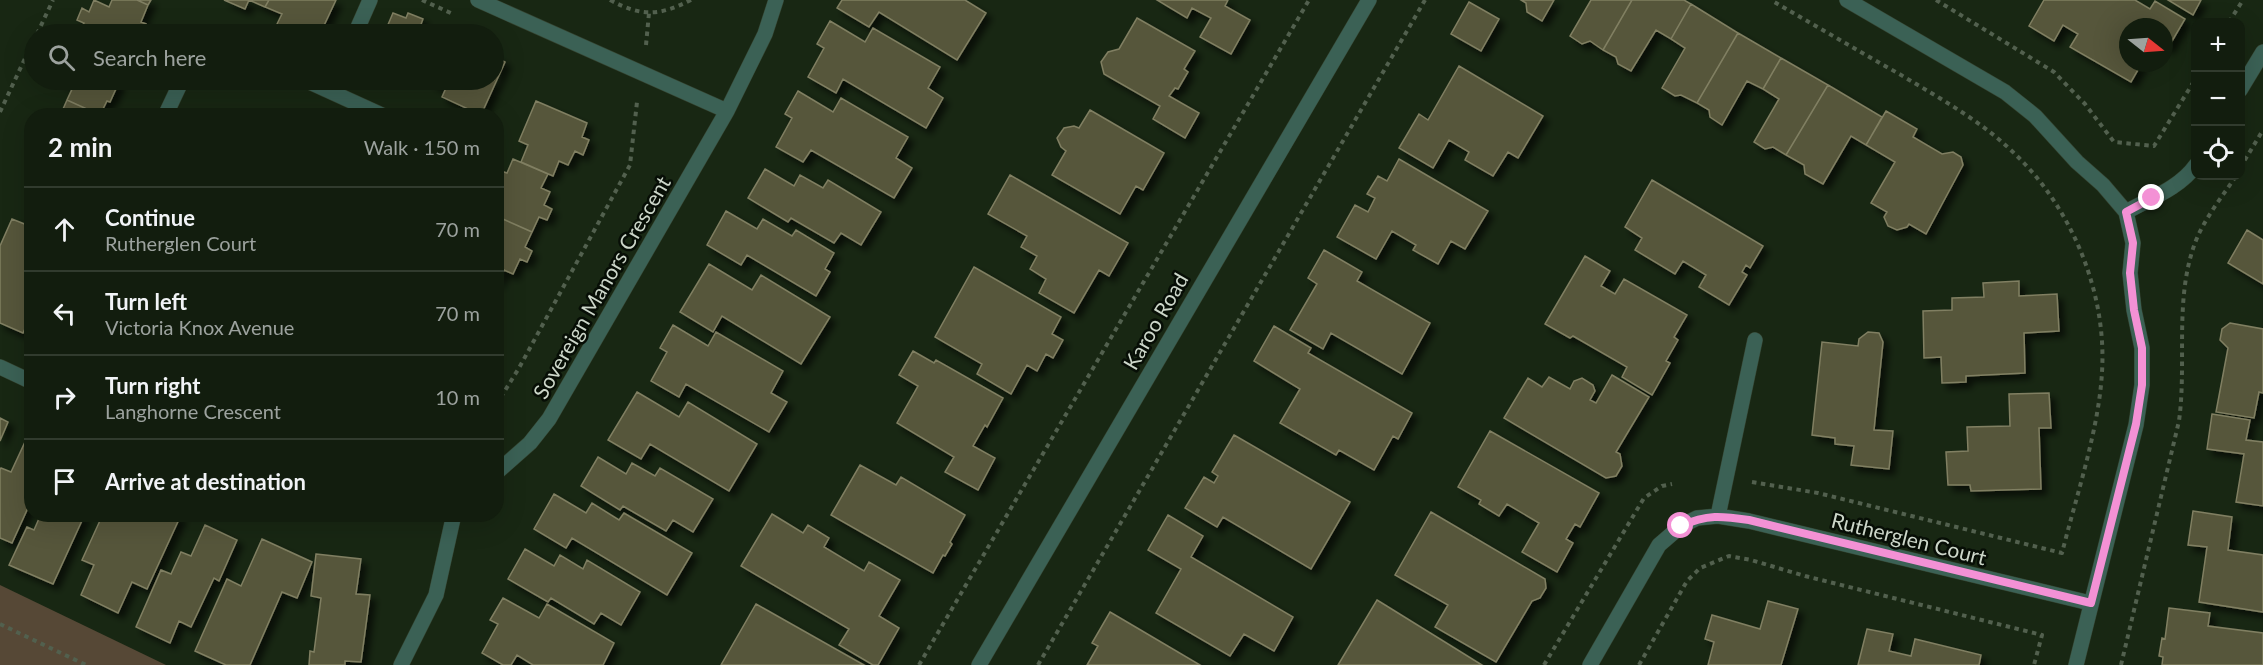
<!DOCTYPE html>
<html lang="en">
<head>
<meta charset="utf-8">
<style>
  body { margin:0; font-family:Lato,sans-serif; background:#1f2a1c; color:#f1f3f6 }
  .controls { position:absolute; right:18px; top:18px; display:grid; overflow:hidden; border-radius:12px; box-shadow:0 6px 24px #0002 }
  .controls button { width:54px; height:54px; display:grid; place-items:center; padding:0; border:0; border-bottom:2px solid #313b2e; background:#121d0e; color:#f1f3f6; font:30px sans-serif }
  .compass { position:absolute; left:2119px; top:18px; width:54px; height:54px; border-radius:50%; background:#121d0e; box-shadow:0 6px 24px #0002; rotate:107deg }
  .stop { position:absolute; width:18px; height:18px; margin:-14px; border:4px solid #f391d5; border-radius:50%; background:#fff }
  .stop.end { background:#f391d5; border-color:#fff; box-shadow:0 2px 6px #0008 }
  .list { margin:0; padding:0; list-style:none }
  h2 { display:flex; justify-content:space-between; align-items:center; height:78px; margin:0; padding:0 24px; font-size:26px }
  h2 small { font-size:20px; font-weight:400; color:#9ca29e }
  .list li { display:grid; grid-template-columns:39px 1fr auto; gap:18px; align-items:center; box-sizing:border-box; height:84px; padding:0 24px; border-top:2px solid #313b2e }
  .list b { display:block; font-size:22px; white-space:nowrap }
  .list p { margin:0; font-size:20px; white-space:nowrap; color:#9ca29e }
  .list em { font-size:20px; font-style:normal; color:#9ca29e }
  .icon { flex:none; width:33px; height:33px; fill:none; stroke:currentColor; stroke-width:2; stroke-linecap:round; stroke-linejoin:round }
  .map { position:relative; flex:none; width:2263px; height:665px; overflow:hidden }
  .search { position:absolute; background:#121d0e; box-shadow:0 6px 24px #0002; left:24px; top:24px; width:480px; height:66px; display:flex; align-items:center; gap:15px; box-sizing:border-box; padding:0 21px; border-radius:33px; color:#9ca29e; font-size:22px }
  .panel { position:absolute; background:#121d0e; box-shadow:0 6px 24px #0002; left:24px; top:108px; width:480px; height:414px; border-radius:24px }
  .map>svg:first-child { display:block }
  .green { fill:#564836 }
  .building { fill:#56563a; stroke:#807f62; stroke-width:1.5; filter:url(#shadow) }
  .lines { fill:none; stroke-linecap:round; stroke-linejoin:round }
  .service-casing { stroke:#354330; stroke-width:16 }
  .minor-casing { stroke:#354330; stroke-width:16 }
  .path { stroke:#52604e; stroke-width:4; stroke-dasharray:4.5 4.5; stroke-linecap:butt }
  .service { stroke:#3b6155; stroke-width:15 }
  .minor { stroke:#3b6155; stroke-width:15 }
  .route { stroke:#f391d5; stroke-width:8 }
  .labels { text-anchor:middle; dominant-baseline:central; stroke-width:5; stroke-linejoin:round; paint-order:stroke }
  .street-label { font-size:21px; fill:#ccd6c9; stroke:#070e06 }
</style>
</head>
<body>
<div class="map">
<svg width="2263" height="665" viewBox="0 0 2263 665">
  <defs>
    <filter id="shadow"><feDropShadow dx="5.5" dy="5.5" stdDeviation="3" flood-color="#0009"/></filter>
  </defs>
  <rect width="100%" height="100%" fill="#182713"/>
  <path class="green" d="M0,585L166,665H0Z"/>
  <path class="building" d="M94,0L109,7L112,0H137L148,5L141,22L146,24L141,34H78L84,23L77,20L82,8L89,12Z
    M137,0H151L148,5Z
    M224,0H249L245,9Z
    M249,0H269L265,7Z
    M269,0H336L320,34H303L277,24L282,14L265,7Z
    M842,0H965L986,13L957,60L879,12L869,27L837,8Z
    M1157,0H1228L1225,6L1250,20L1231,54L1200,37L1211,18L1192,8L1187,18Z
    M1521,0H1554L1542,21L1527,12L1526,3Z
    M1591,0H1632L1603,50L1590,41L1582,44L1570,36Z
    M1632,0H1684L1691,4L1671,39L1656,30L1631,71L1618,64L1616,57L1603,50Z
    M2044,0H2135L2150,9L2155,1L2185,19L2168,48L2164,46V27H2128V63H2142L2131,82L2070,47L2078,34L2063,25L2054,41L2029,26Z
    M2168,0H2201L2193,15Z
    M1469,2L1499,19L1481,51L1451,34Z
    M1691,4L1738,33L1697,103L1681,95L1675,96L1662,88L1685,48L1671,39Z
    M393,13L406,18L408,13L423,19L420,27L433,32L432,34H384Z
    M1137,18L1195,51L1184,69L1188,72L1178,89L1175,88L1169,96L1199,113L1185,138L1153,119L1160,106L1104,74L1101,62L1108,52L1119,49Z
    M830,21L865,42L873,28L940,67L928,88L943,98L926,128L843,79L836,93L808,77L824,48L817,44Z
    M1738,33L1781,58L1763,89L1747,81L1722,125L1710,117L1709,110L1697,103Z
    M494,56L505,62L481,115L442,97L446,88L430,82L431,80H494Z
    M1781,58L1828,85L1786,155L1773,147L1765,149L1754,142L1779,99L1763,89Z
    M1459,66L1543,116L1518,158L1508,152L1493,176L1465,160L1469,152L1449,140L1433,168L1399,148L1419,114L1428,120Z
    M58,80H120L110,102L107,101L100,115L67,100L73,87Z
    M1828,85L1882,117L1866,145L1851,136L1823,184L1805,174L1804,165L1786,155Z
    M798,91L833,112L841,98L908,137L896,158L912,168L894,198L811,150L803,162L776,147L792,118L785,114Z
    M67,100L100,115V116H60Z
    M536,101L587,123L582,137L589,140L583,155L575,151L568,165L559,161L553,176L521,162L528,145L519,141Z
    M1090,110L1164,153L1143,190L1136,186L1120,214L1052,175L1066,151L1061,147L1057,138L1064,128L1074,126L1079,128Z
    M1886,111L1917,129L1913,137L1942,154L1953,152L1961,157L1963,165L1926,234L1909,224L1907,227L1897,230L1888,226L1884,217L1887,212L1871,203L1895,162L1866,145Z
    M513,159L548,174L541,188L550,192L544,205L552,209L547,220L539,217L532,232L496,216V174L498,170L507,173Z
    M1399,159L1488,211L1465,249L1451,241L1438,264L1413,250L1416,245L1392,231L1376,259L1337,237L1355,205L1368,212L1375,198L1367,194L1378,176L1387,181Z
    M765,169L794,186L800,175L823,188L828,180L881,212L861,245L841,233L834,243L791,218L788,222L748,198Z
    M1010,175L1128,243L1109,276L1099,270L1074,313L1039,293L1046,279L1030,269L1037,256L1021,247L1027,236L988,214Z
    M1652,180L1763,246L1750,268L1746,265L1742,272L1747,275L1729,305L1699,287L1706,275L1683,261L1675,274L1635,250L1642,238L1625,227Z
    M726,211L757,229L763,219L792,236L796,230L834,253L825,269L830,272L816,296L747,255L741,265L707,245Z
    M32,214V314L23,333L0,323V246L12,219L27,225Z
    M496,216L532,232L525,247L532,251L527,262L520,259L513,274L504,270L497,284Z
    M2247,230L2263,240V284L2228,263Z
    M1324,250L1362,272L1357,281L1430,323L1402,374L1331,333L1323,349L1290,330L1317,284L1308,278Z
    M1585,256L1610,271L1601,286L1615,294L1624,279L1687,315L1674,337L1678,340L1666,361L1670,363L1652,395L1622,377L1627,367L1573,336L1570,338L1545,324Z
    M709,264L752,290L761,275L830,317L801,364L722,316L713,332L680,312Z
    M974,267L1061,317L1052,334L1063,340L1053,358L1046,354L1037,371L1027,365L1011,394L977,374L982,364L935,337Z
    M2019,281V296L2057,294L2059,331L2024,333L2025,373L1966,376V382L1942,383L1941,357L1924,358L1923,311L1952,310V298L1984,297L1983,283Z
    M2230,323L2263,329V393L2259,392L2254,418L2216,412L2228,348L2220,340L2222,329Z
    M673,325L708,346L716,332L783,371L771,393L787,402L769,432L686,384L679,397L651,381L667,352L660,348Z
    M1274,326L1311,348L1308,353L1412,413L1398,439L1393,436L1374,470L1339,450L1336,455L1280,423L1300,389L1254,361Z
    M1868,332L1879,333L1883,342L1874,430L1893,431L1889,469L1851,465L1854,446L1835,444V438L1812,435L1822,342L1858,346L1859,339Z
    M913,351L934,363L936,360L1003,398L987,427L985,425L973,446L995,458L978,490L945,472L954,457L897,423L918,386L899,375Z
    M1612,375L1649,397L1616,452L1620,454L1622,466L1616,476L1606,478L1504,418L1528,378L1542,387L1549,377L1570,389L1574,381L1582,378L1593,385L1595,391L1590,400L1596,403Z
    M637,392L679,417L688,402L757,444L729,491L650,444L641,459L608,440Z
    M2049,393L2051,428H2039L2041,489L1971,491L1970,485H1948L1946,452L1968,451L1967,427L2010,426L2009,394Z
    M2212,414L2250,420L2246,440L2263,442V506L2236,502L2244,454L2207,449Z
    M0,418L8,422L0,441Z
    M1490,431L1599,493L1580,527L1575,524L1566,539L1573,543L1557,572L1522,552L1539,523L1507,504L1499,516L1479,504L1481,500L1458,487Z
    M1234,435L1350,502L1311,569L1223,517L1217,527L1185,508L1204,477L1214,483L1218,476L1212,472Z
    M25,442L32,444V499L12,543L0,538V470L1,468L11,472Z
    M598,457L626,474L632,463L655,476L660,468L713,499L693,532L673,520L666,531L623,506L620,510L581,486Z
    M860,465L896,485L901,477L965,515L950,542L952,544L945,556L943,555L933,573L831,515Z
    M554,494L586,513L592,503L619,520L624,513L692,553L667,595L572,538L566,548L534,529Z
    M2193,511L2232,517L2228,550L2263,555V612L2199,602L2207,547L2188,545Z
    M1431,512L1545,579L1546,588L1540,598L1532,601L1496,662L1435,627L1448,605L1395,575Z
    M41,514H85L53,584L9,565L27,527L34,530Z
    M103,514L181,515L147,589L132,582L118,613L81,595L94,565L82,560Z
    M772,514L803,533L808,525L829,538L824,547L864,571L869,562L900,580L879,616L899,628L878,665H873L839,645L849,629L741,566Z
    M1168,515L1203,536L1191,557L1293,617L1274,651L1244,634L1230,656L1156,613L1181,569L1148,550Z
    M205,525L237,540L219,581L214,578L191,627L179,621L170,643L136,627L161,570L171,574L181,552L191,556Z
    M262,539L312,562L297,598L282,592L250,665H226L195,651L227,579L241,586Z
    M525,549L554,566L560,555L583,569L587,560L640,592L621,625L601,613L594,624L551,598L548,602L508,579Z
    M316,554L361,559L356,594L370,595L361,662L345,661V665H309L310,651L314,652L321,598L311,596Z
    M503,598L539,618L547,604L614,643L603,665H533L517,655L511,665H503L482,653L498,624L490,620Z
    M1377,600L1482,665H1338Z
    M1768,601L1798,609L1781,665H1708L1714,642L1705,639L1712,615L1760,629Z
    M756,604L864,665H721Z
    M2169,608L2210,613L2208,626L2263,633V665H2162L2163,657L2159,656L2162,638L2165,639Z
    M1110,612L1200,665H1087L1098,646L1092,643Z
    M1867,629L1893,634L1889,651L1911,656L1915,639L1981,655L1979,665H1858Z"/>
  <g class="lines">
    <g class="service-casing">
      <path id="service" d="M478,0L727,111
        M203,34H205
        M355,34L370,0
        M305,80L384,116
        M165,116L182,80
        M0,367L32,382
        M496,473L530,443L549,419L727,111L765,34L776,0
        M401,665L436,595L454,514"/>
    </g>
    <g class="minor-casing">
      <path id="minor" d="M1847,0L2005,92L2035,116L2077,162L2103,185L2126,212L2133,243L2130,273L2134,310L2142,348V385L2136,425L2076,665
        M2240,90L2263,52
        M2126,212C2149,199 2180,188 2196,165
        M1718,516L1755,340
        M979,665L1369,0
        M1590,665L1659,545L1681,526L1697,518L1718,516L1749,521L2090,603"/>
    </g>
    <path class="path" d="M422,0L453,14
      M610,0C642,17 659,16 691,0
      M1936,0L2054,72L2085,104L2114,142L2154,146L2196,78
      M2229,22L2243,0
      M37,34L53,0
      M646,45L649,13
      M0,112L34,39
      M2240,168L2263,130
      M496,405L519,368L630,165L637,102
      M1752,482L1818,493L2062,553C2076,497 2099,429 2102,372C2107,293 2072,209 2016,155C1983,122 1941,99 1901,75C1857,50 1814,25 1771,0
      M0,624L86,665
      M919,665L1309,0
      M1038,665L1425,0
      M1544,665L1644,498L1662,486L1672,484
      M1639,665L1687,581L1700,568L1729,556L1751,560L1805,576L2042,635L2034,665
      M2121,665L2179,421C2187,362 2174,300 2195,243C2204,219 2222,197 2236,176"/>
    <use href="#service" class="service"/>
    <use href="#minor" class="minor"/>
  </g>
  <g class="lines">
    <path class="route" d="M1681,526C1707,514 1722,516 1749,520L2091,603L2136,424L2142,385V348L2134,310L2130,273L2133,243L2126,212L2152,198"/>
  </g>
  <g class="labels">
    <g class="street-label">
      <text transform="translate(601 287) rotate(-60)">Sovereign Manors Crescent</text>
      <text transform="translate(1155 321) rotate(-60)">Karoo Road</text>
      <text transform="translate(1909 538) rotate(14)">Rutherglen Court</text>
    </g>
  </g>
</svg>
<div class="controls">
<button>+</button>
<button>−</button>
<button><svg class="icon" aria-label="locate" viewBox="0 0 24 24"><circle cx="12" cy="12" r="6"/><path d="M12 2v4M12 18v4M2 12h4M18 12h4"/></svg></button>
</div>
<svg class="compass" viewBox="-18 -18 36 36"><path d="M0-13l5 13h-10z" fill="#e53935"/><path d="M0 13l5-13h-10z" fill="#9ca29e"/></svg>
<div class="stop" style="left:1681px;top:526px"></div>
<div class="stop end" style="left:2152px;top:198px"></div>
<div class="search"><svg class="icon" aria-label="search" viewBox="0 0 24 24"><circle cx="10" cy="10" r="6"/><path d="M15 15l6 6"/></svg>Search here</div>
<section class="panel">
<h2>2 min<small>Walk · 150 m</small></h2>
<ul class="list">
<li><svg class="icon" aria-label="ahead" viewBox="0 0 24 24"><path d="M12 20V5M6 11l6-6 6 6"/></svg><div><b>Continue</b><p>Rutherglen Court</p></div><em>70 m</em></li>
<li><svg class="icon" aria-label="left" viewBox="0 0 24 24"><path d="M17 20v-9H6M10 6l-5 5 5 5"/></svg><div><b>Turn left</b><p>Victoria Knox Avenue</p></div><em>70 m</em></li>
<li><svg class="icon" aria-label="right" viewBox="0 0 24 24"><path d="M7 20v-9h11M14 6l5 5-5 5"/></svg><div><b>Turn right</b><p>Langhorne Crescent</p></div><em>10 m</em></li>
<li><svg class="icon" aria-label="arrive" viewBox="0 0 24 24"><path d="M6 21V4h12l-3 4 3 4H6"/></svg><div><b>Arrive at destination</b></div></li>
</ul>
</section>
</div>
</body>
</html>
